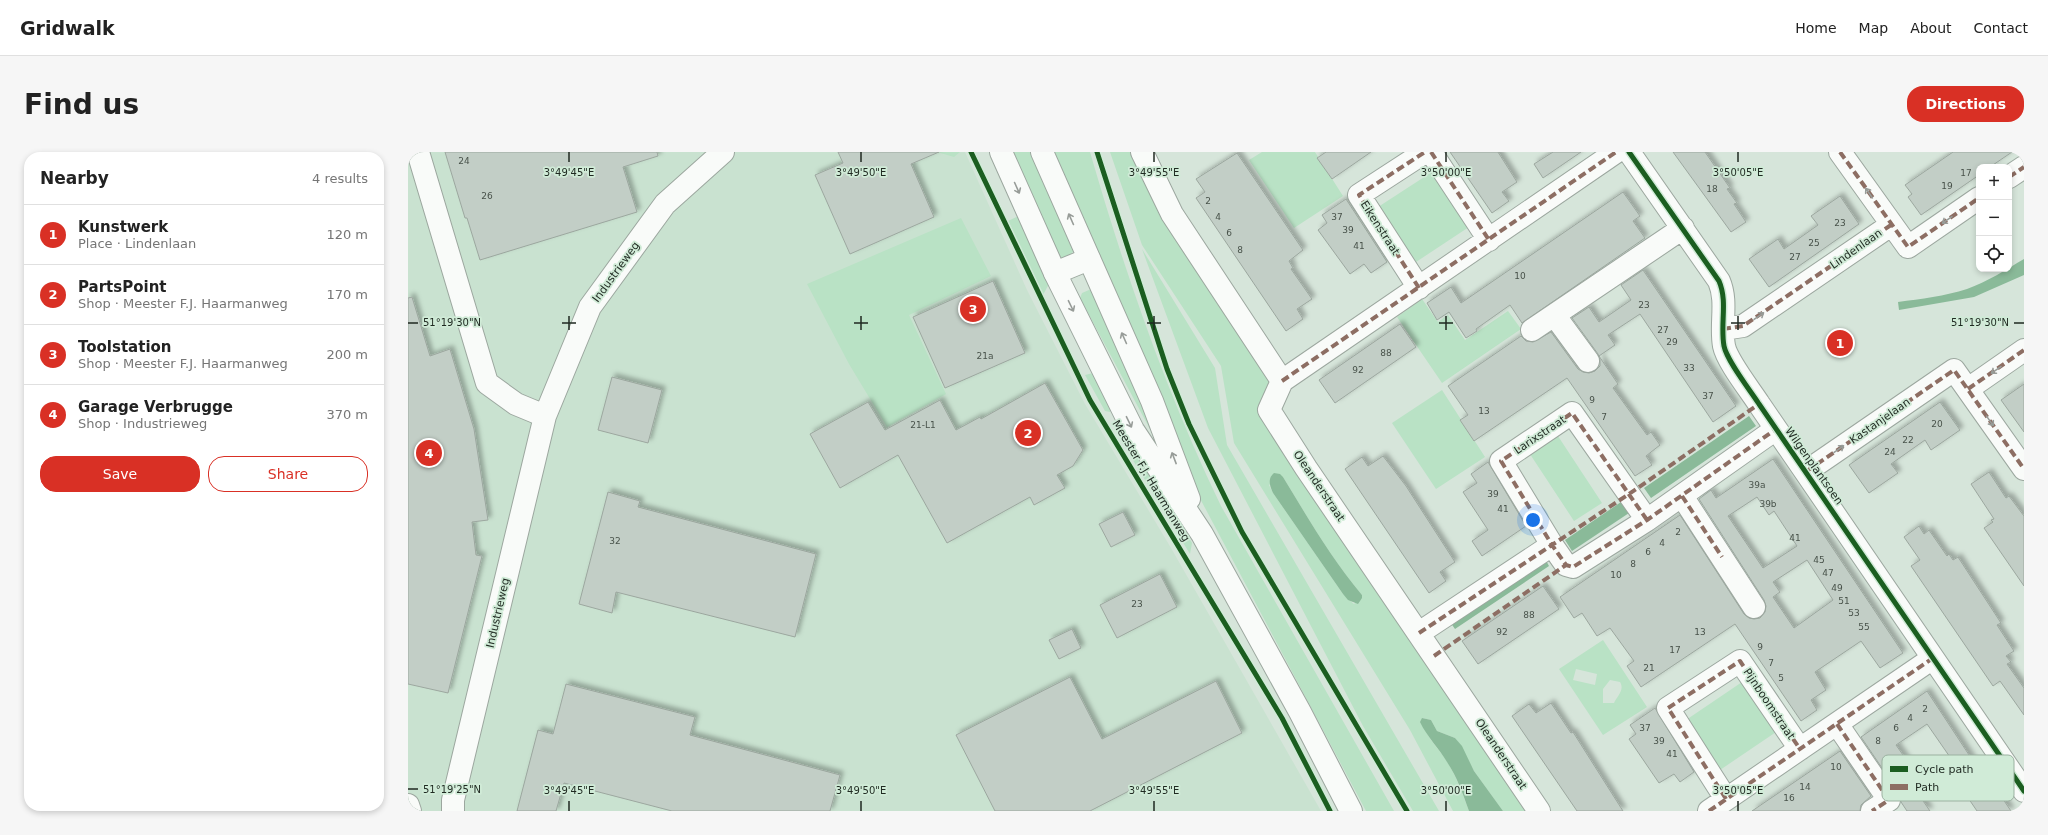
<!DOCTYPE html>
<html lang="en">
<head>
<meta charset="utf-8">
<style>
  body { margin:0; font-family:"DejaVu Sans",sans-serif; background:#f6f6f6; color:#222 }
  .controls { position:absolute; right:12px; top:12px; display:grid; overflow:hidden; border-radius:8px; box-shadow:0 2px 6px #0003 }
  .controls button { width:36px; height:36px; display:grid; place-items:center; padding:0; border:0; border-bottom:1px solid #e0e0e0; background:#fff; color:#222; font:20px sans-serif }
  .you { position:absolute; left:1125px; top:368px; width:14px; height:14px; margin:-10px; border:3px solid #fff; border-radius:50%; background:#1a73e8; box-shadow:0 0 0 6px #1a73e833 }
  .badge { display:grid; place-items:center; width:26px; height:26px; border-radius:50%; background:#d93025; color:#fff; font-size:13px; font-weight:700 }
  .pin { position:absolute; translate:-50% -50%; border:2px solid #fff; box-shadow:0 1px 4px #0006 }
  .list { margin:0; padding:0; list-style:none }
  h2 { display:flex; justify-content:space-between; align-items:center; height:52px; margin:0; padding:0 16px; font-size:17px }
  h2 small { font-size:13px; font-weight:400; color:#767676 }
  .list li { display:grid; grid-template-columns:26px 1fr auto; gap:12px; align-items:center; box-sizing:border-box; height:60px; padding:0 16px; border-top:1px solid #e0e0e0 }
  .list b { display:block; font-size:15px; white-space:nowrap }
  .list p { margin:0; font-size:13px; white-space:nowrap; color:#767676 }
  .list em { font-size:13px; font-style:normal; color:#767676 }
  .actions { display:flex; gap:8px; padding:12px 16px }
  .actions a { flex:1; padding:9px 0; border:1px solid #d93025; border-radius:16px; text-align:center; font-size:14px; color:#d93025 }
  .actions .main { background:#d93025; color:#fff }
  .icon { flex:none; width:22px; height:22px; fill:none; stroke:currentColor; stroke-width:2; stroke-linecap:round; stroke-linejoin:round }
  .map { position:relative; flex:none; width:1616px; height:659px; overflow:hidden; border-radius:16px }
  header { display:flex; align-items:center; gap:24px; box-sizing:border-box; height:56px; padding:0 20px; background:#fff; border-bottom:1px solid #e0e0e0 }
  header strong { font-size:19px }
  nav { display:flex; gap:22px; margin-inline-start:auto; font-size:14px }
  .intro { display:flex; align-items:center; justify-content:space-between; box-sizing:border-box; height:96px; padding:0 24px }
  h1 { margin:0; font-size:28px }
  .button { padding:10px 18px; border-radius:16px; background:#d93025; color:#fff; font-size:14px; font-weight:700 }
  main { display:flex; gap:24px; padding:0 24px }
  aside { flex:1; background:#fff; border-radius:16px; box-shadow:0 2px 6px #0003 }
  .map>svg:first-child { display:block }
  .built { fill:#c9e2d0 }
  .green { fill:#b9e2c5; fill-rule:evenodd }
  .water { fill:#8aba99 }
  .building { fill:#c2cec6; stroke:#9ca79f; fill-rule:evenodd; filter:url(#shadow) }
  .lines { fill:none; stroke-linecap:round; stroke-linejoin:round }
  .minor-casing { stroke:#9ca79f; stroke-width:24 }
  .major-casing { stroke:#9ca79f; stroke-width:24 }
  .minor { stroke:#f9fbf9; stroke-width:22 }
  .major { stroke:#f9fbf9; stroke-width:22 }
  .quiet { stroke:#8d6e63; stroke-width:4; stroke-dasharray:8 4; stroke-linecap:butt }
  .cycleway-casing { stroke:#d0ebd7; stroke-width:8 }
  .cycleway { stroke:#1b5e20; stroke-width:5 }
  .oneway { stroke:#979c98 }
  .ticks { fill:none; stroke:#1f2921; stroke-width:1.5 }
  .labels { text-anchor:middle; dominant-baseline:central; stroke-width:3.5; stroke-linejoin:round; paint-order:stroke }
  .number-label { font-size:9px; fill:#48524a }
  .street-label { font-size:11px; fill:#1f2921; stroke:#d0ebd7 }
  .key { fill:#d0ebd7; stroke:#9bb1a0; stroke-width:1 }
  .key-label { font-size:11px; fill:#1f2921 }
  .ticks-label { font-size:10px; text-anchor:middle; fill:#1f2921; stroke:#d0ebd7; stroke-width:3.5; stroke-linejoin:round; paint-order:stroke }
</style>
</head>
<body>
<header>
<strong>Gridwalk</strong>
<nav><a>Home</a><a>Map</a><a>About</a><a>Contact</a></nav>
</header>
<div class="intro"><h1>Find us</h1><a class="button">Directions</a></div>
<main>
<aside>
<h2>Nearby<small>4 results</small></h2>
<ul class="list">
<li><span class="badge">1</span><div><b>Kunstwerk</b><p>Place · Lindenlaan</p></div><em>120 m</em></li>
<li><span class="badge">2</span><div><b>PartsPoint</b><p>Shop · Meester F.J. Haarmanweg</p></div><em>170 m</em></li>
<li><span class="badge">3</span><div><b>Toolstation</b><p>Shop · Meester F.J. Haarmanweg</p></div><em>200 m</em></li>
<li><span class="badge">4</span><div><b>Garage Verbrugge</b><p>Shop · Industrieweg</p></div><em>370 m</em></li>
</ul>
<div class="actions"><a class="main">Save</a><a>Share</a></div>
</aside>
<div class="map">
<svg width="1616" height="659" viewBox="0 0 1616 659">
  <defs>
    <filter id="shadow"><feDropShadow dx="3.5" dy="-3.5" stdDeviation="2" flood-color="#0004"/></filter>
  </defs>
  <rect width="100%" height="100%" fill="#d6e5da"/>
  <path class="built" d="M0,0H557L619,138L677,252L763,396L913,659H0Z"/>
  <path class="green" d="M529,0H552L546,5Z
    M604,0H625L667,96C664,103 658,107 650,106Z
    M641,0H682C717,121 758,240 813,354L986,659H958L779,322Z
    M702,0H723L862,228L852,260L1121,659H1095L1066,619L1053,594L1047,586L1029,579L1023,568L1014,566C1016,584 1031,596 1040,611C1049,626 1055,643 1061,659H1045L1002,578L826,291L813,214L734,93ZM875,325C900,366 923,406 954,443L946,452L935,442L865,341L861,333Z
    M854,0H907L935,44L886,76L841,8Z
    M1027,18L1064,73L1005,112L967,57Z
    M615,62L642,130L635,143L600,69Z
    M553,66L583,124L501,163L538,242L479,275L441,212L399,132Z
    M734,97L807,216L819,293L1031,659H1005L955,574L800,276Z
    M681,138H684L750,284L744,281L672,146L674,141Z
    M1014,147L1030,170L1040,163L1057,188L1100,159L1113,177L1034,231L989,165Z
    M685,221L705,252L702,260L697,259L677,223Z
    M1034,238L1077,305L1028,337L984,271Z
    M1146,278L1194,351L1166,369L1118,296Z
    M734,304L784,391L782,402L723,305Z
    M1195,488L1239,555L1195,583L1151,517ZM1168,517L1189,522L1187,533L1165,528ZM1202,528L1212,530C1217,538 1209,544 1206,551H1195V537Z
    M1337,528L1371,578L1312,618L1278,568Z"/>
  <path class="water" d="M1616,107V123L1566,145L1491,158L1490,150C1513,147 1537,144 1559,137C1579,130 1599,117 1616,107Z
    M1341,264L1348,274L1243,346L1236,336Z
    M866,321L872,322L875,325C900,366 923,406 954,443V446L950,452L940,448L935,442L865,341C862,334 859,327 866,321Z
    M1216,348L1224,359L1164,399L1157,388Z
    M1135,403L1141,414L1047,477L1040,467Z
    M1014,566L1023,568L1029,579L1047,586L1054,594L1066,619L1095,659H1061C1055,642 1049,625 1039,610C1031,596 1019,585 1012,570Z"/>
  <path class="building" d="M37,0H249L250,4L215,15L229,60L72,108L59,66H57Z
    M430,0H531L503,12L526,65L442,102L407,23L435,11Z
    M918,0H963L924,27L909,6Z
    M1042,0H1090L1109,30L1094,40L1101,49L1084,61Z
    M1145,0H1173L1135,26L1126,12Z
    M1265,0H1297L1322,36L1319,37L1329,51L1326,52L1338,70L1323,80Z
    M1545,0H1604L1582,15H1571V23L1513,63L1500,45L1504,42L1497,33Z
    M829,1L895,98L881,109L885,116L883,117L904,147L889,157L895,167L878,179L788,46L797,40L788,27Z
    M1215,40L1232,64L1225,69L1237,86L1114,171L1102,153L1068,177L1069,179L1058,186L1041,160L1029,168L1019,151L1043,135L1053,151Z
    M1432,44L1451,72L1361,135L1341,107L1370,87L1376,97L1410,73L1403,64Z
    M938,47L979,110L963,121L956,112L942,122L910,78L919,71L914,63Z
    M1235,118L1328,254L1305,270L1232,162L1200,183L1207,193L1191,204L1210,232L1205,236L1239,283L1243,280L1252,293L1238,304L1244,313L1227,324L1159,226L1066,289L1052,268L1060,263L1040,234L1113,184L1118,189L1125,190L1143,180L1170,217L1175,220L1181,221L1187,219L1192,214V208L1190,202L1164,166L1181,155L1191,170L1223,148L1213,133Z
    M585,129L617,201L537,236L505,165Z
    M4,145L22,204L42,197L66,277L80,368L64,370L68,403L74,404L40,541L0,532V146Z
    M992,172L1008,195L927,251L911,228Z
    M204,225L254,238L240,291L190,278Z
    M637,231L675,298L665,314L649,323L657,336L626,353L622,345L539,391L490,303L432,336L402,282L460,250L477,278L532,248L548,278L572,265L573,267Z
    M1616,232V280L1593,248Z
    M1532,250L1552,278L1523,298L1517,288L1483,312L1490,321L1461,341L1441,313Z
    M975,304L998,334L1047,410L1032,420L1038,429L1021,441L937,317L954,305L960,314Z
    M1365,307L1495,501L1472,516L1453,489L1407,520L1418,538L1403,548L1409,558L1393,569L1327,472L1233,535L1219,514L1226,509L1202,476L1189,484L1174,461L1166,466L1152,445L1272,363L1336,462L1341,466L1346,467L1352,466L1357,460L1358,454L1356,448L1291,347L1303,338L1308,346ZM1349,345L1361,363L1366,359L1389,394L1355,416L1320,364ZM1399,408L1425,448L1386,476L1365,445L1372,440L1365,430Z
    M1080,310L1118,374L1074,404L1064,389L1080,378L1055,340L1069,331L1063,322Z
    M1581,320L1598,346L1601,344L1616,364V434L1576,376L1585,370L1583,368L1586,367L1563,332Z
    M200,340L232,349L230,355L408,402L387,485L208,440L204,461L171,452Z
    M715,360L727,383L703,395L691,372Z
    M1511,374L1516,382L1521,378L1539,404L1541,402L1545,408L1550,405L1593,471L1589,473L1606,499L1598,504L1603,510L1599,512L1616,536V563L1592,529L1585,534L1503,414L1512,408L1496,385Z
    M752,422L769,455L709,486L692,453Z
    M1135,434L1151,457L1070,512L1054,489Z
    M664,477L673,496L651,507L641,488Z
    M662,525L694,587L808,529L834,581L682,659H587L548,583Z
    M158,532L287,565L282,583L432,623L422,659H264L156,631L148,659H109L130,578L145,582Z
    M1519,539L1567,612L1570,610L1603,659H1569L1537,612L1544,608L1519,572L1488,593L1519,637L1511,643L1522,659H1499L1493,650L1491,641L1453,585Z
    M1143,551L1163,581L1165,580L1215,659H1169L1104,564L1121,552L1128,561Z
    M1247,556L1286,620L1272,630L1266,622L1251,631L1221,587L1228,582L1222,573Z
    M1432,599L1463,644L1453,653L1452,659H1344Z"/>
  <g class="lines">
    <g class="minor-casing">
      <path id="minor" d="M10,0L79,231L108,252L137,264
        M734,0L764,62L874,229
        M1023,0L1081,88
        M1221,0L1311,129C1320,150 1312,172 1316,194C1319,209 1342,238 1351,252L1616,639
        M1432,0L1500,95L1571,46
        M1601,25L1616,15
        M647,121L681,107
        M1011,136L951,43L1017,0
        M1147,164L1180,209
        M1315,177L1335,174L1483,73
        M1124,178L1275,76
        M874,229L861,258L898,316L1131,659
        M874,229L1208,0
        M1560,237L1616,198
        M1399,319L1546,218L1616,317
        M1274,344L1346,455
        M1239,368L1164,261L1093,309L1144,393L1158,413L1165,415L1239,368L1368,277
        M1011,481L1144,393
        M1429,572L1481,648L1464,659
        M1318,647L1260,556L1332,509L1392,597
        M0,653L2,659
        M45,659V648L137,264L182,155L257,52L315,0
        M1301,659L1525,506"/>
    </g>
    <g class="major-casing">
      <path id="major" d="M593,0L647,121L725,278L794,382L892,560L943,659
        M634,0L744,249L781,347"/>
    </g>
    <use href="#minor" class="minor"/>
    <use href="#major" class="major"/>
    <path class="quiet" d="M1023,0L1081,88
      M1432,0L1500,95L1571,46
      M1601,25L1616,15
      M1011,136L951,43L1017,0
      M1315,177L1335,174L1483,73
      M874,229L1208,0
      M1560,237L1616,198
      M1399,319L1546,218L1616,317
      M1274,344L1314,405
      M1239,368L1164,261L1093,309L1144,393L1158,413L1165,415L1239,368L1368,277
      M1011,481L1221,342L1351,252
      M1026,504L1158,413
      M1429,572L1481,648L1464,659
      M1318,647L1260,556L1332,509L1392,597
      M1301,659L1525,506"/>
    <g class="cycleway-casing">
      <path id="cycleway" d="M563,0L682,248L874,566L922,659
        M689,0L759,217L781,272L834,380L999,659
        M1221,0L1311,129C1320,150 1312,172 1316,194C1319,209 1342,238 1351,252L1616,639"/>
    </g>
    <use href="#cycleway" class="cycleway"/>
  </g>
  <defs><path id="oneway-shaft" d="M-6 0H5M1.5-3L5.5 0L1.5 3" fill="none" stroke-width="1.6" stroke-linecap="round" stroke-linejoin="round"/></defs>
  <g class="oneway">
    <use href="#oneway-shaft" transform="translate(609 36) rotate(66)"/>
    <use href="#oneway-shaft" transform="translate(1461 41) rotate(-125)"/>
    <use href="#oneway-shaft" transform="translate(663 67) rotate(-114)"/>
    <use href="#oneway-shaft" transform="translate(1539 68) rotate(145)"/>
    <use href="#oneway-shaft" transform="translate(663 154) rotate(64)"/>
    <use href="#oneway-shaft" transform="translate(1351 164) rotate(-35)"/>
    <use href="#oneway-shaft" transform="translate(716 186) rotate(-114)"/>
    <use href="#oneway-shaft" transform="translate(1588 218) rotate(145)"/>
    <use href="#oneway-shaft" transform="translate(1582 269) rotate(55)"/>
    <use href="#oneway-shaft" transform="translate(721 270) rotate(64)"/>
    <use href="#oneway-shaft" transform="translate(1431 297) rotate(-35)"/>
    <use href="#oneway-shaft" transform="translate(766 306) rotate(-111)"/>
  </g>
  <path class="ticks" d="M161,0V10M453,0V10M746,0V10M1038,0V10M1330,0V10M161,164V178M453,164V178M746,164V178M1038,164V178M1330,164V178M0,171H10M154,171H168M446,171H460M739,171H753M1031,171H1045M1323,171H1337M1606,171H1616M0,637H10M161,649V659M453,649V659M746,649V659M1038,649V659M1330,649V659"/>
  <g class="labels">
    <g class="number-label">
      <text x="56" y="9">24</text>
      <text x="1558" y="21">17</text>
      <text x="1539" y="34">19</text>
      <text x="1304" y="37">18</text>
      <text x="79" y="44">26</text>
      <text x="800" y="49">2</text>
      <text x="810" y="65">4</text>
      <text x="929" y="65">37</text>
      <text x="1432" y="71">23</text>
      <text x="940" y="78">39</text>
      <text x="821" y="81">6</text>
      <text x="1406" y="91">25</text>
      <text x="951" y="94">41</text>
      <text x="832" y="98">8</text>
      <text x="1387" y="105">27</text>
      <text x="1112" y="124">10</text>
      <text x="1236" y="153">23</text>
      <text x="1255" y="178">27</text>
      <text x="1264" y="190">29</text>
      <text x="978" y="201">88</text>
      <text x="577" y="204">21a</text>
      <text x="1281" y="216">33</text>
      <text x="950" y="218">92</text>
      <text x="1300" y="244">37</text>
      <text x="1184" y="248">9</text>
      <text x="1076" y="259">13</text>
      <text x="1196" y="265">7</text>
      <text x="1529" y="272">20</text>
      <text x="515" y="273">21-L1</text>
      <text x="1500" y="288">22</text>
      <text x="1482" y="300">24</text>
      <text x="1349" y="333">39a</text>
      <text x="1085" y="342">39</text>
      <text x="1360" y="352">39b</text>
      <text x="1095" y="357">41</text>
      <text x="1270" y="380">2</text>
      <text x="1387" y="386">41</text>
      <text x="207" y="389">32</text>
      <text x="1254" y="391">4</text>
      <text x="1240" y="400">6</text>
      <text x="1411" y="408">45</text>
      <text x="1225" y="412">8</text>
      <text x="1420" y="421">47</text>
      <text x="1208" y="423">10</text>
      <text x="1429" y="436">49</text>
      <text x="1436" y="449">51</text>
      <text x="729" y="452">23</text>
      <text x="1446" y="461">53</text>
      <text x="1121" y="463">88</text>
      <text x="1456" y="475">55</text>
      <text x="1094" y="480">92</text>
      <text x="1292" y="480">13</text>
      <text x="1352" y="495">9</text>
      <text x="1267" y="498">17</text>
      <text x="1363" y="511">7</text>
      <text x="1241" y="516">21</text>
      <text x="1373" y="526">5</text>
      <text x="1517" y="557">2</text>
      <text x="1502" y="566">4</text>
      <text x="1237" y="576">37</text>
      <text x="1488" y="576">6</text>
      <text x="1251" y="589">39</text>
      <text x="1470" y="589">8</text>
      <text x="1264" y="602">41</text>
      <text x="1428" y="615">10</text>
      <text x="1397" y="635">14</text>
      <text x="1381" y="646">16</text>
    </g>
    <g class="street-label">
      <text transform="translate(972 76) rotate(57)">Eikenstraat</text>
      <text transform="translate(1448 97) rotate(-35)">Lindenlaan</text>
      <text transform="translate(208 120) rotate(-54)">Industrieweg</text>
      <text transform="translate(1472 269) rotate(-35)">Kastanjelaan</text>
      <text transform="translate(1132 283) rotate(-34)">Larixstraat</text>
      <text transform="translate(1406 314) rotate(55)">Wilgenplantsoen</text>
      <text transform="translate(743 329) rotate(59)">Meester F.J. Haarmanweg</text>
      <text transform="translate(911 334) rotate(56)">Oleanderstraat</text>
      <text transform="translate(90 461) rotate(-77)">Industrieweg</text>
      <text transform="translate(1361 552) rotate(56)">Pijnboomstraat</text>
      <text transform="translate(1093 602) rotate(56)">Oleanderstraat</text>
    </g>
  </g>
  <rect x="1474" y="603" width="132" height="46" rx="6" class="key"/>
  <rect x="1482" y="614" width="18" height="6" fill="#1b5e20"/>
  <rect x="1482" y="632" width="18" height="6" fill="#8d6e63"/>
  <g class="key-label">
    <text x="1507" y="621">Cycle path</text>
    <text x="1507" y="639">Path</text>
  </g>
  <g class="ticks-label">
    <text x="161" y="24">3°49'45"E</text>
    <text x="453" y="24">3°49'50"E</text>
    <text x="746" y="24">3°49'55"E</text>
    <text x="1038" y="24">3°50'00"E</text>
    <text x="1330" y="24">3°50'05"E</text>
    <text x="44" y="174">51°19'30"N</text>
    <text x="1572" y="174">51°19'30"N</text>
    <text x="44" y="641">51°19'25"N</text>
    <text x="161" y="642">3°49'45"E</text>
    <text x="453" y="642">3°49'50"E</text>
    <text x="746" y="642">3°49'55"E</text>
    <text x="1038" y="642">3°50'00"E</text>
    <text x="1330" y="642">3°50'05"E</text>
  </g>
</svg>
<div class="controls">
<button>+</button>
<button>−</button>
<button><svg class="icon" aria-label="locate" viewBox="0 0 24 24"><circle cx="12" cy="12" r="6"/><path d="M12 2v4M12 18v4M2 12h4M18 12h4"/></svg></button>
</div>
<div class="you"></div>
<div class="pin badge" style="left:1432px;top:191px">1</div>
<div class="pin badge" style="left:620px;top:281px">2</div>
<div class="pin badge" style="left:565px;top:157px">3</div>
<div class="pin badge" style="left:21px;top:301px">4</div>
</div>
</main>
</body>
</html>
